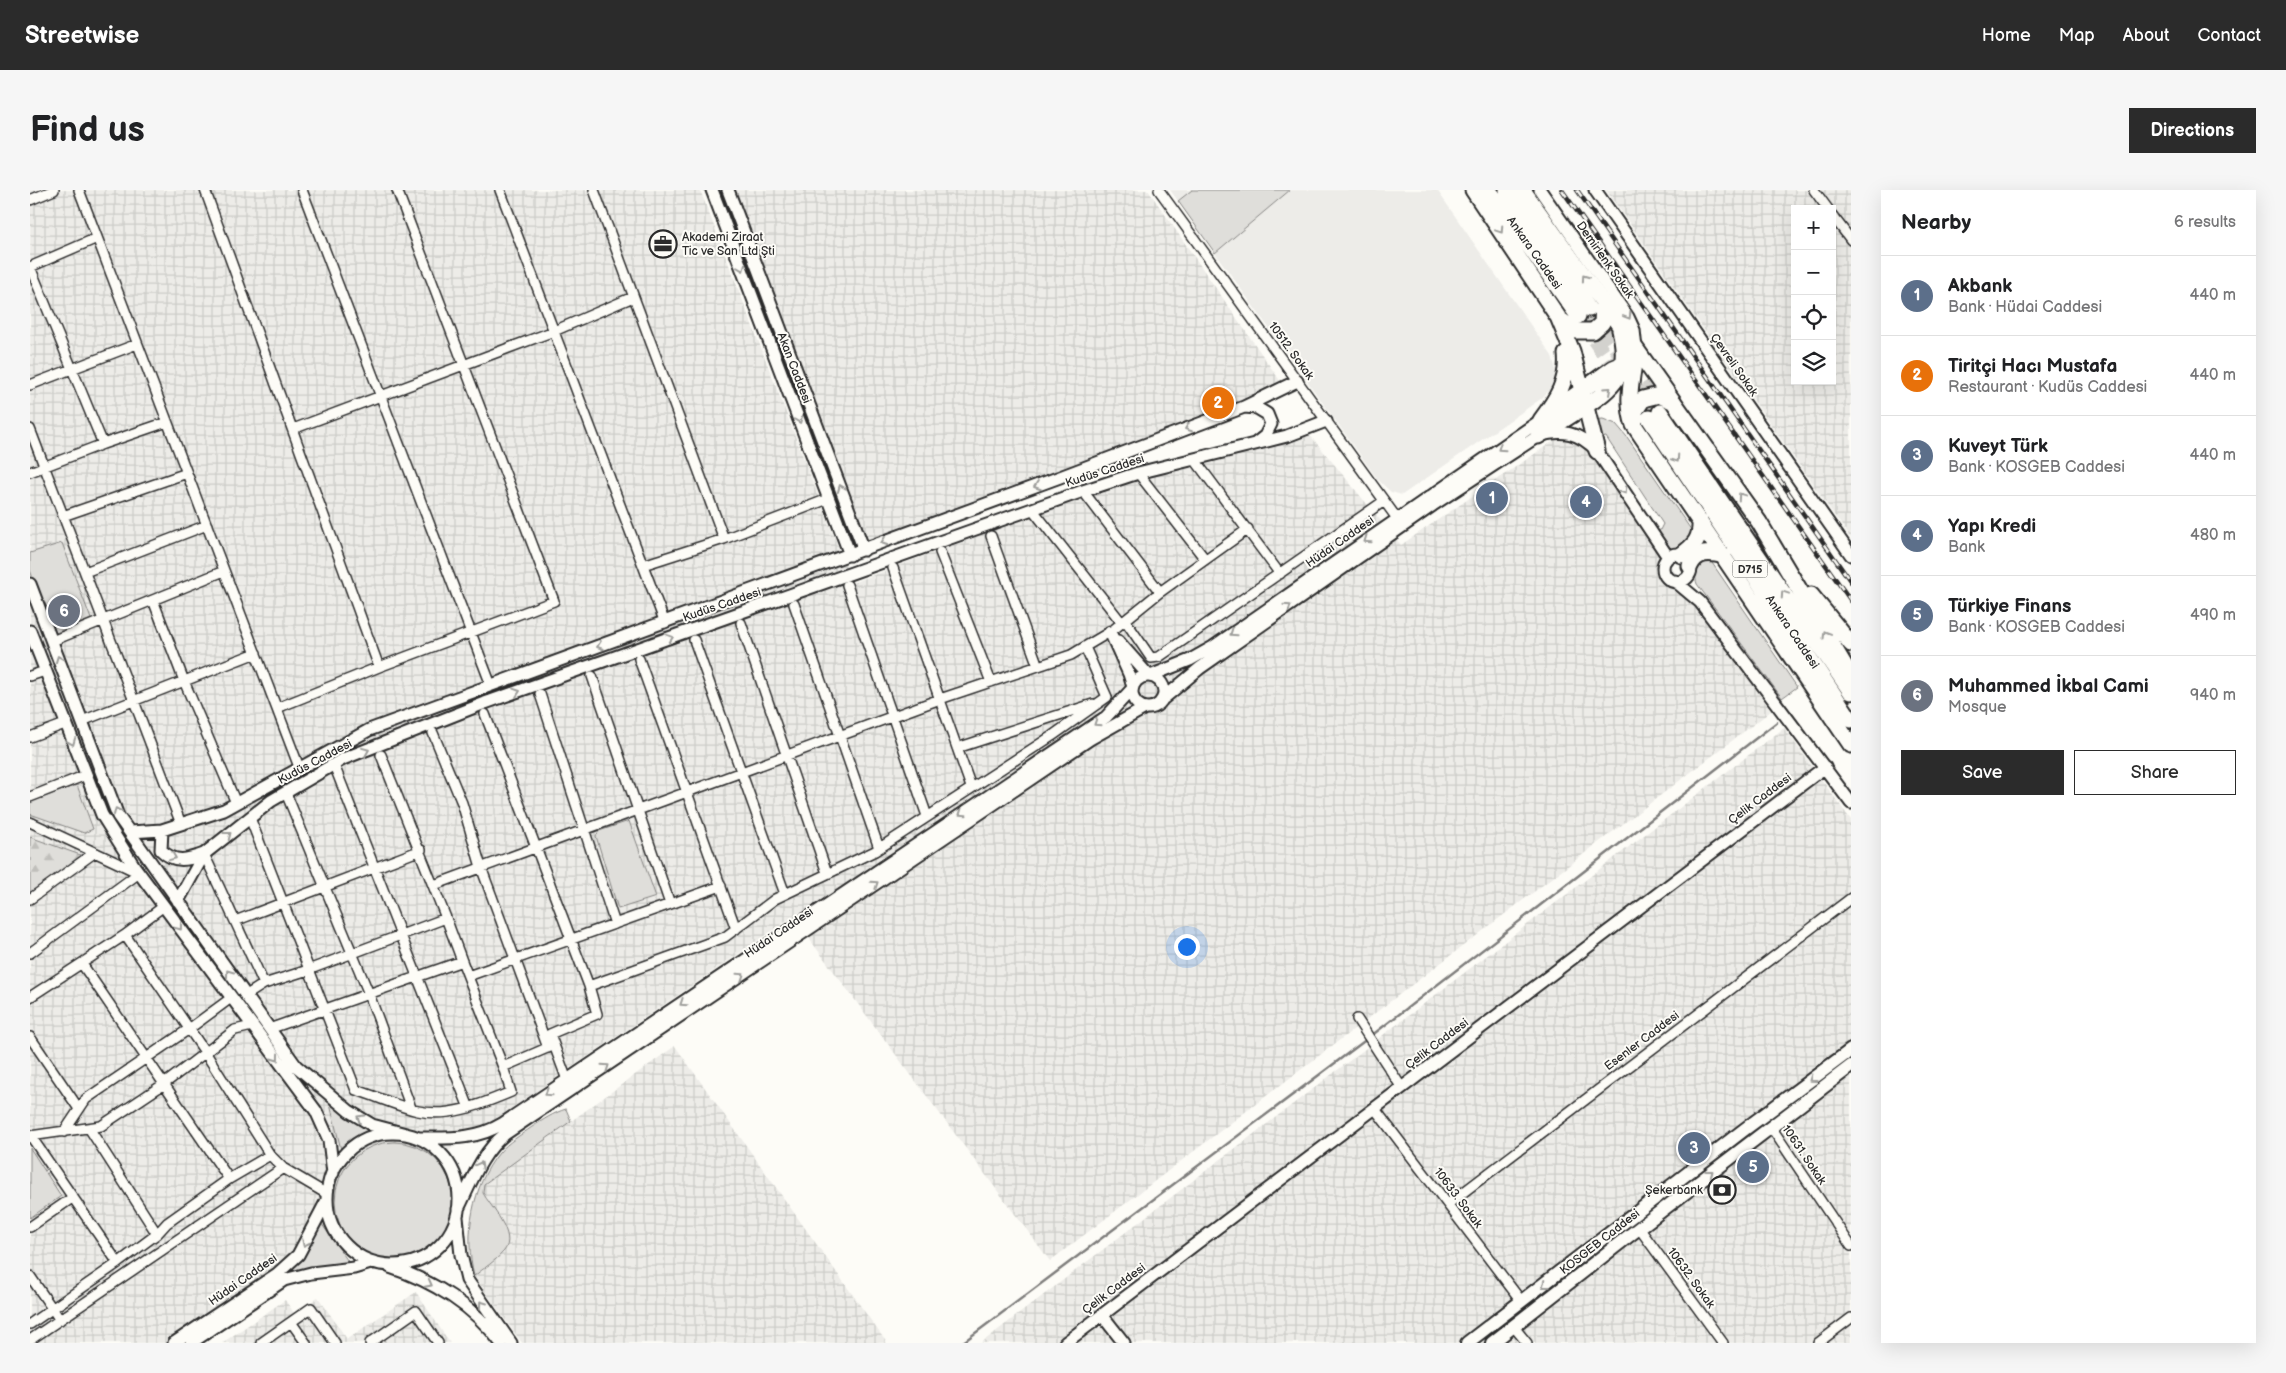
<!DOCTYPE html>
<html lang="en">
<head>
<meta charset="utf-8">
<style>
  body { margin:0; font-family:"Balsamiq Sans",sans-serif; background:#f6f6f6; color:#202124 }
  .controls { position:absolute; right:15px; top:15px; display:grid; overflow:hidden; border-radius:0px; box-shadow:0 5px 20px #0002 }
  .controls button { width:45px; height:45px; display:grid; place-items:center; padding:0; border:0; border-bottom:1px solid #e0e0e0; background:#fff; color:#202124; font:25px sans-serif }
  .you { position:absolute; left:1156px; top:756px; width:18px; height:18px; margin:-12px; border:4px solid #fff; border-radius:50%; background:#1a73e8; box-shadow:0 0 0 8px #1a73e833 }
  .badge { display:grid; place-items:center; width:32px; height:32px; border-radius:50%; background:#2b2b2b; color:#fff; font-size:16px; font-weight:700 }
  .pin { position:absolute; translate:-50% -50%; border:2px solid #fff; box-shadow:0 1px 5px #0006 }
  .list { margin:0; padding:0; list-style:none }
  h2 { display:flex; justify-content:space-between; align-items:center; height:65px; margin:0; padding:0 20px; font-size:21px }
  h2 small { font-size:16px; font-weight:400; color:#757577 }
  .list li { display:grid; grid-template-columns:32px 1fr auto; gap:15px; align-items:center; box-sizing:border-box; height:80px; padding:0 20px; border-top:1px solid #e0e0e0 }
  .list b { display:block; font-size:19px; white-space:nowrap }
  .list p { margin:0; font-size:16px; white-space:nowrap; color:#757577 }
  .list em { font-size:16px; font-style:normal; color:#757577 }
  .actions { display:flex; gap:10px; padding:15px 20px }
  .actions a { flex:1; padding:11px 0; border:1px solid #2b2b2b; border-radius:0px; text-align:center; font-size:18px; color:#2b2b2b }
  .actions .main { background:#2b2b2b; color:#fff }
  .icon { flex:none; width:28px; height:28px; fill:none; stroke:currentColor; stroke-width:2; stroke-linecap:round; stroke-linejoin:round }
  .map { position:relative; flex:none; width:1821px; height:1153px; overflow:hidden; border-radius:0px }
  header { display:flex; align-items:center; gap:30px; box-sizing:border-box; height:70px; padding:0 25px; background:#2b2b2b; color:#fff }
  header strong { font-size:24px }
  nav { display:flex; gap:28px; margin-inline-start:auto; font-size:18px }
  .intro { display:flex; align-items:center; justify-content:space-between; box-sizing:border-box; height:120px; padding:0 30px }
  h1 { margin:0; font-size:35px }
  .button { padding:12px 22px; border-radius:0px; background:#2b2b2b; color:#fff; font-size:18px; font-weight:700 }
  main { display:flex; gap:30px; padding:0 30px }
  aside { flex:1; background:#fff; border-radius:0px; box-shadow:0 5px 20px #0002 }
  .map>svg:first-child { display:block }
  .built { fill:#edece8 }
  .industrial { fill:url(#industrial-grid); fill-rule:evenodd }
  .grass { fill:#dfdeda; stroke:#858482 }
  .forest { fill:url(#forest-firs); stroke:#858482 }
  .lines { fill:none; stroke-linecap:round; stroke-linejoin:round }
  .stream { stroke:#7e7d7b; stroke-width:2.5 }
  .trunk-tunnel { stroke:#d3d2ce; stroke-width:15; stroke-dasharray:15 8; stroke-linecap:butt }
  .minor-casing { stroke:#2b2b2b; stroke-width:12 }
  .tertiary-casing { stroke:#2b2b2b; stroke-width:15 }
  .secondary-casing { stroke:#2b2b2b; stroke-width:16 }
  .trunk-casing { stroke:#2b2b2b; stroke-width:19 }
  .minor { stroke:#fdfcf7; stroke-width:9 }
  .tertiary { stroke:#fdfcf7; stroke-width:11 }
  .secondary { stroke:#fdfcf7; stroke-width:12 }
  .trunk { stroke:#fdfcf7; stroke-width:15 }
  .rail-casing { stroke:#2b2b2b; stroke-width:4.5 }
  .rail { stroke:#fdfcf7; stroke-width:2.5; stroke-dasharray:8; stroke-linecap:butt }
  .oneway { stroke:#9e9e9b }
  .labels { text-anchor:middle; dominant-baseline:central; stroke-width:4; stroke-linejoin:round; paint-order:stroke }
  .shield { fill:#fdfcf7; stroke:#6a6a68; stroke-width:1 }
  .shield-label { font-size:11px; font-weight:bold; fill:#2b2b2b }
  .poi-label { font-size:12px; fill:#2b2b2b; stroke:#fdfcf7; text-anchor:start }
  .street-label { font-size:12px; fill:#2b2b2b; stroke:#fdfcf7 }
</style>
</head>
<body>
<header>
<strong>Streetwise</strong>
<nav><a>Home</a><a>Map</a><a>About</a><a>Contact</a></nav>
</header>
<div class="intro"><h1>Find us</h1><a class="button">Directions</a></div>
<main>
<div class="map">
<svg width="1821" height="1153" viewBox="0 0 1821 1153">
  <defs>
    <pattern id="industrial-grid" width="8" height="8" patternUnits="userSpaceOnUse" patternTransform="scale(1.25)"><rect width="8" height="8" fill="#edece8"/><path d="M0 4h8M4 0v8" fill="none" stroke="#cbcbc7"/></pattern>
    <pattern id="forest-firs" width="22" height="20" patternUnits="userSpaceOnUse" patternTransform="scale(1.25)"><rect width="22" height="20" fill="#dfdeda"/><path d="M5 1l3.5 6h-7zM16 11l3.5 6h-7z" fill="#c0bfbb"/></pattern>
  </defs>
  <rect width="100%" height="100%" fill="#fdfcf7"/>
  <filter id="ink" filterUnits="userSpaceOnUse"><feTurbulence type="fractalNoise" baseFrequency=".02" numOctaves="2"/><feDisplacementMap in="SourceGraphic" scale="10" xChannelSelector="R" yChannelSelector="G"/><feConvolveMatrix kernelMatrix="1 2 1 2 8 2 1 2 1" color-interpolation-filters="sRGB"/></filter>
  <g filter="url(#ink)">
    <path class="built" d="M1140,0H1162L1148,11Z
      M1260,0H1407L1522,166L1526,180L1524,195L1512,208L1372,305L1361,302L1348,290L1185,63Z"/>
    <path class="industrial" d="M0,0H670L822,393L1125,280L1279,244L1371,355L1544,237L1741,521L1020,1071L763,727L135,1153H0Z
      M702,0H1118L1253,195L836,352Z
      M1576,0H1821V349ZM1765,19H1802V191H1765Z
      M1754,538L1821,630V1153H951Z
      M645,856L857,1153H492L444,1086L474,1062L453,1003L454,994Z
      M386,1102L420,1153H192L255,1110L264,1123L288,1107L317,1149Z"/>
    <path class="grass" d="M1162,0H1260L1185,63L1148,11Z
      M1573,229L1586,234L1597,247L1664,344L1653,356L1637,361L1628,344L1633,334L1576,247L1566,249L1562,230Z
      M32,353L61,429L23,444L0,380V363Z
      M1680,370L1767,497L1752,508L1667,394C1663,381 1667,373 1680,370Z
      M47,595L63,639L54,643L0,624V612Z
      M599,631L626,707L588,719L566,646L569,641Z
      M300,914L324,931L350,942L330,950L312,964Z
      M536,919L541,931L454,994L453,1003C460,1016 488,1045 474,1061C466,1071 454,1078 444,1086C434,1045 442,996 469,963C478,952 491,945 502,937C513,930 523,923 536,919Z
      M305 1011a59 59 0 1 1 118 0a59 59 0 1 1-118 0Z
      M0,958L31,1006L0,1028Z
      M291,1033L320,1074L288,1076L258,1084L278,1060Z"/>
    <path class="forest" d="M0,647L56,667L0,706Z"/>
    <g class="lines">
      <path class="stream" d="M1341,846L1747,532
        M932,1153L1337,849"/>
      <path class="trunk-tunnel" d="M1559,119L1630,222
        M1551,131L1591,188"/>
      <g class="minor-casing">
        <path id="minor" d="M49,0L269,577
          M175,0L349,477L247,518
          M272,0L461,495
          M470,0L635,433
          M564,0L694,349
          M1129,0L1371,334
          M1784,0L1798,19
          M0,10L24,0
          M1802,25L1821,50
          M0,77L73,254
          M0,77L67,48
          M0,195L107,154
          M0,239L151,634
          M263,239L524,141L603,107
          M1165,270L1250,384
          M0,282L73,254L137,232
          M1108,283L1175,369
          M1053,301L1130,402
          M1003,320L1092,433
          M33,326L157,283
          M961,346L1008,476
          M910,362L961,492
          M613,375L694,349L798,309
          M863,378L941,597
          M55,382L177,335
          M817,395L897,626
          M123,410L154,491L206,613
          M764,414L849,658
          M1095,430L1121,468L1129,467L1354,311
          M711,433L797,683
          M664,450L755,704
          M22,451L194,381
          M609,469L706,739
          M349,477L524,411L367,0
          M0,486L15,481
          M562,486L640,714
          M510,504L585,734
          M455,524L559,796
          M52,531L226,463
          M403,543L432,613L451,677L518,858
          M0,547L35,534
          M927,558L1063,514
          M304,575L439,918
          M256,603L339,804L381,918
          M0,607L56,585
          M220,628L326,900C346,906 367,916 388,921C420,928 452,914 481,902L473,877L524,855
          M0,632L109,683L0,763
          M174,664L234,794L215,806
          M404,695L910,509L1041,465L1083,440L1130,402L1218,339
          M0,709L64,663
          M416,728L432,771
          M205,731L391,660
          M95,745L175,862L240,965L253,978L297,1004
          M52,774L199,989
          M438,786L691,696
          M234,794L278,780L416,728L351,565
          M0,807L95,745L134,716
          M1327,829L1372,898
          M239,839L432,771L473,877
          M0,847L49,919
          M537,890L520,844L567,824L559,796L695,747L745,709L845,661L1022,546L1077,507L1055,457
          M1345,919L1492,1112
          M1741,937L1821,1056
          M59,938L127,1044
          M34,942L56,909L159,839L201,808
          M0,945L88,1073
          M0,946L71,936L134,894L205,840L222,836
          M1418,1014L1821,708
          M0,1037L42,1008
          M1609,1038L1693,1153
          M0,1086L30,1130
          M261,1132L276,1153
          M0,1134L88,1073L127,1044L137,1033L199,989L240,965
          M1484,1137L1497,1153
          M0,1150L253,978
          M231,1153L281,1118L305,1153
          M340,1153L386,1121L408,1153
          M1788,1153L1821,1128"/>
      </g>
      <g class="tertiary-casing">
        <path id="tertiary" d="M682,0L820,365
          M698,0L834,360
          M1510,0L1598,127L1604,140L1606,159
          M1565,0L1821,365
          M1214,217L1227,218L1237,224L1241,234L1235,246L1226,253
          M1633 378a14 14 0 1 1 28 0a14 14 0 1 1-28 0Z
          M1645,391L1670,412L1821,613
          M0,394L88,626L266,876L319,921L342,935L376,944
          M0,441L72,625L104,676L286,921L299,950L303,983
          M1080,442L1099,484L1103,497
          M1088,451L1118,485
          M1102 502a16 16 0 1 1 32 0a16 16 0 1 1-32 0Z
          M1120,486L1160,470L1183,457L1511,230
          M1134,508L1170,478L1403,315L1508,246C1533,239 1549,242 1567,261L1638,367
          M132,640L131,660C145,674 158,670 174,664
          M100,642L132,640L194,620L339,540L1030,287L1214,217L1267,191
          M148,711L174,664L241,611L313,569L455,513L1053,301L1108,283L1257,246L1296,231
          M297 1009a66 66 0 1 1 132 0a66 66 0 1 1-132 0Z
          M389,948C418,948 446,950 472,934L1076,527L1102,499
          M428,1019C441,993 451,963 475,944L1060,549L1115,518
          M427,1027L431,1065L437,1090L481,1153
          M360,1077C403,1091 444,1116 471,1153
          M1072,1125L1094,1153
          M144,1153L247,1084L268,1065L297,1010
          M161,1153L254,1090L281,1083L324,1078L344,1072
          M1035,1153L1795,577"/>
      </g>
      <g class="secondary-casing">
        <path id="secondary" d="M1437,1153L1715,939L1821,860
          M1462,1153L1609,1038L1821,876"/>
      </g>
      <g class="trunk-casing">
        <path id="trunk" d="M1443,0L1528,127L1542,161L1567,261
          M1459,0L1548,126
          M1477,0L1559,119
          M1493,0L1729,332L1821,486
          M1531,130L1546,141H1563L1572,133L1573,114
          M1606,160C1603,185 1595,211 1604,235L1821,555
          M1630,222L1821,502
          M1519,224L1583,178L1598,172
          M1619,228L1821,530
          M1511,230C1526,210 1539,191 1536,164
          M1605,231V221L1613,209L1629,205L1644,212
          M1508,246C1523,237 1537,228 1551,219C1585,197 1601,183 1590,140
          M1651,365C1665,355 1671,348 1670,331
          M1660,376C1667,361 1680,362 1694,366
          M1781,405L1821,454"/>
      </g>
      <use href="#minor" class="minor"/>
      <use href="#tertiary" class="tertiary"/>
      <use href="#secondary" class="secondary"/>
      <use href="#trunk" class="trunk"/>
      <g class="rail-casing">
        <path id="rail" d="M1532,0L1821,411
          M1547,0L1821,392"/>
      </g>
      <use href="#rail" class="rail"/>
    </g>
    <defs><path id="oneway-chevron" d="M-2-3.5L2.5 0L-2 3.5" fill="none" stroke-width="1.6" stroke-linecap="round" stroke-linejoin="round" transform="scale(1.25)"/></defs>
    <g class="oneway">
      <use href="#oneway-chevron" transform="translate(1470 40) rotate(56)"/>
      <use href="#oneway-chevron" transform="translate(712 78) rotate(69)"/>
      <use href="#oneway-chevron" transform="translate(1555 88) rotate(-125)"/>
      <use href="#oneway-chevron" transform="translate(1598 126) rotate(59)"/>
      <use href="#oneway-chevron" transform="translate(1578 200) rotate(-42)"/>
      <use href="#oneway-chevron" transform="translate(769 230) rotate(69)"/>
      <use href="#oneway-chevron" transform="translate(1158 238) rotate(159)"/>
      <use href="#oneway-chevron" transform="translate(1471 258) rotate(146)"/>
      <use href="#oneway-chevron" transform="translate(1646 269) rotate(56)"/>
      <use href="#oneway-chevron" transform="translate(1007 296) rotate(160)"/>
      <use href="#oneway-chevron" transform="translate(811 298) rotate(-112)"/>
      <use href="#oneway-chevron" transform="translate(1594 301) rotate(56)"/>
      <use href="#oneway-chevron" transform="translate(1711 306) rotate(-125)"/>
      <use href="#oneway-chevron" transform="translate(1337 350) rotate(145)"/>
      <use href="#oneway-chevron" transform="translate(854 352) rotate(160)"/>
      <use href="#oneway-chevron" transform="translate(1754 404) rotate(-124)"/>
      <use href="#oneway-chevron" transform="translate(1258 417) rotate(-35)"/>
      <use href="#oneway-chevron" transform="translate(1203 443) rotate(145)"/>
      <use href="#oneway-chevron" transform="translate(1796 444) rotate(-121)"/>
      <use href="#oneway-chevron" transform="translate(640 448) rotate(-19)"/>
      <use href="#oneway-chevron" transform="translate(570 456) rotate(160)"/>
      <use href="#oneway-chevron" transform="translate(29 469) rotate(-111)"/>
      <use href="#oneway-chevron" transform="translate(487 502) rotate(-19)"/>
      <use href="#oneway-chevron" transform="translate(1067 533) rotate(146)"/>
      <use href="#oneway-chevron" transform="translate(42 552) rotate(68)"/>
      <use href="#oneway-chevron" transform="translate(336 561) rotate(-22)"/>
      <use href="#oneway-chevron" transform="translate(87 621) rotate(-114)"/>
      <use href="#oneway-chevron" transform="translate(932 623) rotate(146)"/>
      <use href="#oneway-chevron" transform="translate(198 645) rotate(-38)"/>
      <use href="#oneway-chevron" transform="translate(143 667) rotate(22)"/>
      <use href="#oneway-chevron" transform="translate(845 694) rotate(-34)"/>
      <use href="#oneway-chevron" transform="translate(149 737) rotate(53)"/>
      <use href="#oneway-chevron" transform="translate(199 783) rotate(-126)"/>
      <use href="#oneway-chevron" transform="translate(711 786) rotate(-34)"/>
      <use href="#oneway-chevron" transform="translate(653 813) rotate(146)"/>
      <use href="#oneway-chevron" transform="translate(246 868) rotate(54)"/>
      <use href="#oneway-chevron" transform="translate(576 877) rotate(-34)"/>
      <use href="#oneway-chevron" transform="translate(1782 889) rotate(144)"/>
      <use href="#oneway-chevron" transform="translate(518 903) rotate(146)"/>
      <use href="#oneway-chevron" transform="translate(330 928) rotate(-149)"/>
      <use href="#oneway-chevron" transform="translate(450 975) rotate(-62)"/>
      <use href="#oneway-chevron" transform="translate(1680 983) rotate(-37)"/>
      <use href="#oneway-chevron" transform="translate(275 1053) rotate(117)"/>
      <use href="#oneway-chevron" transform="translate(399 1094) rotate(28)"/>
      <use href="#oneway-chevron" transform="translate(1515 1095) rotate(142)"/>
      <use href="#oneway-chevron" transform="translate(452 1114) rotate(-126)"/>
    </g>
  </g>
  <defs>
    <g id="office-ring" transform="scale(1.4375)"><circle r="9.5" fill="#fdfcf7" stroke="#2b2b2b" stroke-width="1.5"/><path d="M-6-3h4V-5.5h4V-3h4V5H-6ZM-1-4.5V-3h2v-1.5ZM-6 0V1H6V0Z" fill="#2b2b2b"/></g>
    <g id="bank-ring" transform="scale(1.4375)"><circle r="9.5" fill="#fdfcf7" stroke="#2b2b2b" stroke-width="1.5"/><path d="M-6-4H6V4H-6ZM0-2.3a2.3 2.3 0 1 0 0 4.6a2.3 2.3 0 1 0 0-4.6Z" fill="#2b2b2b"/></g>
  </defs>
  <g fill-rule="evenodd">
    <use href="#office-ring" x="633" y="54"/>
    <use href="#bank-ring" x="1692" y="1000"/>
  </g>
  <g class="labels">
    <rect class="shield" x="1702.5" y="370.5" width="35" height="17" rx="4"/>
    <g class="shield-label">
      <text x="1720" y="379">D715</text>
    </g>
    <g class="poi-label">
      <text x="652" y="47">Akademi Ziraat<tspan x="652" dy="14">Tic ve San Ltd Şti</tspan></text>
      <text x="1673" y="1000" text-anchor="end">Şekerbank</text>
    </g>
    <g class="street-label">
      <text transform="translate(1504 63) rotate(55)">Ankara Caddesi</text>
      <text transform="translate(1575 70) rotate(55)">Demirlenk Sokak</text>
      <text transform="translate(1261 161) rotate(54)">10512. Sokak</text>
      <text transform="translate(1704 175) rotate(55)">Çevreli Sokak</text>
      <text transform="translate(764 178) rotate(69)">Akan Caddesi</text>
      <text transform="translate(1075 281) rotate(-18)">Kudüs Caddesi</text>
      <text transform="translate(1310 352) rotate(-35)">Hüdai Caddesi</text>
      <text transform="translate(692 415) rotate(-19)">Kudüs Caddesi</text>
      <text transform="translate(1762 442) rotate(56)">Ankara Caddesi</text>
      <text transform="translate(285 572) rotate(-28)">Kudüs Caddesi</text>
      <text transform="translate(1730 609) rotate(-37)">Çelik Caddesi</text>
      <text transform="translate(749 743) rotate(-34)">Hüdai Caddesi</text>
      <text transform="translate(1612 851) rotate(-37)">Esenler Caddesi</text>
      <text transform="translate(1407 854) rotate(-37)">Çelik Caddesi</text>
      <text transform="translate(1774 965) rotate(56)">10631. Sokak</text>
      <text transform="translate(1428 1008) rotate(53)">10633. Sokak</text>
      <text transform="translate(1570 1052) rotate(-38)">KOSGEB Caddesi</text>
      <text transform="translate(1661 1088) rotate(54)">10632. Sokak</text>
      <text transform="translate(213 1090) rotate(-35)">Hüdai Caddesi</text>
      <text transform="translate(1084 1099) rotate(-37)">Çelik Caddesi</text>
    </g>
  </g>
</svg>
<div class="controls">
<button>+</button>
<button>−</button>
<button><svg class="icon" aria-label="locate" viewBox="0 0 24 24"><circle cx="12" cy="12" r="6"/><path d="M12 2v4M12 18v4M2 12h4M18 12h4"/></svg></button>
<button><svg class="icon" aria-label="layers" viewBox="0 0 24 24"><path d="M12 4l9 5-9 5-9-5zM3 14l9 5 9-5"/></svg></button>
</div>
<div class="you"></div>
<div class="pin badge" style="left:1462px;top:308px;background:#5c6f8a">1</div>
<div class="pin badge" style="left:1188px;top:213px;background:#e8710a">2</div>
<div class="pin badge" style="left:1664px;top:958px;background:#5c6f8a">3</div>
<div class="pin badge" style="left:1556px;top:312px;background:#5c6f8a">4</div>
<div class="pin badge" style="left:1723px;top:977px;background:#5c6f8a">5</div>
<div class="pin badge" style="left:34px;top:421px;background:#6b7280">6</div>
</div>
<aside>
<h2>Nearby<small>6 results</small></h2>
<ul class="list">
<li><span class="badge" style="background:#5c6f8a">1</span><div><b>Akbank</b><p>Bank · Hüdai Caddesi</p></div><em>440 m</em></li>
<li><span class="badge" style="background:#e8710a">2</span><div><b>Tiritçi Hacı Mustafa</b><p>Restaurant · Kudüs Caddesi</p></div><em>440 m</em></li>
<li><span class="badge" style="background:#5c6f8a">3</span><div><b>Kuveyt Türk</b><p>Bank · KOSGEB Caddesi</p></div><em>440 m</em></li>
<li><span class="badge" style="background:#5c6f8a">4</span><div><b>Yapı Kredi</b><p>Bank</p></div><em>480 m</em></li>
<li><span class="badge" style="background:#5c6f8a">5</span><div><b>Türkiye Finans</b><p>Bank · KOSGEB Caddesi</p></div><em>490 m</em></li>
<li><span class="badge" style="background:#6b7280">6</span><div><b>Muhammed İkbal Cami</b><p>Mosque</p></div><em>940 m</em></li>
</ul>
<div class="actions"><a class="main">Save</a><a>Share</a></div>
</aside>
</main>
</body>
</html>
